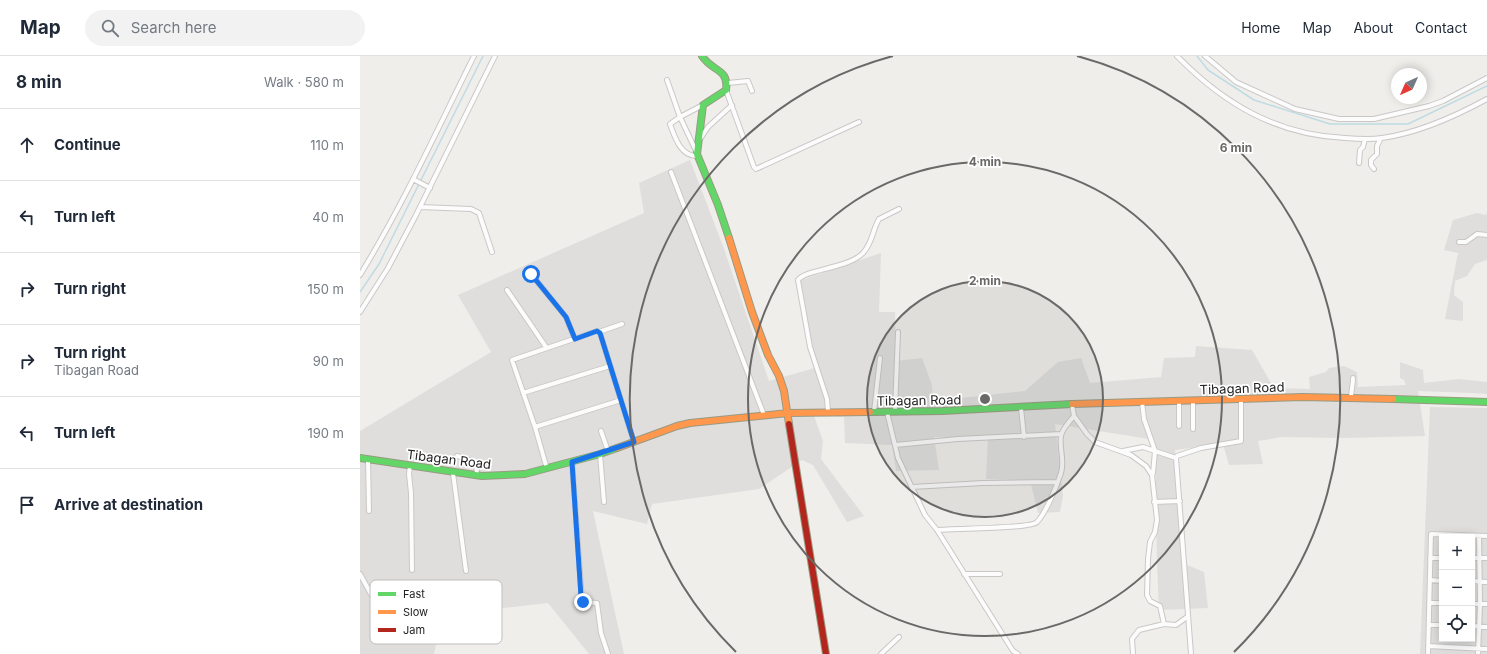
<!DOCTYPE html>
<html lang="en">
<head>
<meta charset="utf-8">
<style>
  body { margin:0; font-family:Inter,sans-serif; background:#f2f2f3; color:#1f2937 }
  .controls { position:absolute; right:12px; bottom:12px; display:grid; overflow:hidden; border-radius:0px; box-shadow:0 2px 10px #0003 }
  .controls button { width:36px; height:36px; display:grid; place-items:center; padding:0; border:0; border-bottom:1px solid #e0e1e3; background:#fff; color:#1f2937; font:20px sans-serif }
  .compass { position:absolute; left:1031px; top:12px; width:36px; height:36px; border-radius:50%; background:#fff; box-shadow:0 2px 10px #0003; rotate:225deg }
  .stop { position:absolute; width:12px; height:12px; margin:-9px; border:3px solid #1a73e8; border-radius:50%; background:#fff }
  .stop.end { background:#1a73e8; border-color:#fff; box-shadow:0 1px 4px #0008 }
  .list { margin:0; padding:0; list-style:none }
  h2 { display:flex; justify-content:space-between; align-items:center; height:52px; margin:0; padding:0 16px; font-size:17px }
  h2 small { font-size:13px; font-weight:400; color:#747a83 }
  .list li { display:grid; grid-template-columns:26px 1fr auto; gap:12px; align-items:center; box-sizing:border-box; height:72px; padding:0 16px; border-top:1px solid #e0e1e3 }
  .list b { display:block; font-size:15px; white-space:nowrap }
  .list p { margin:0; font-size:13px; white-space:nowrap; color:#747a83 }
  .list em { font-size:13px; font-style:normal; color:#747a83 }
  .icon { flex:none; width:22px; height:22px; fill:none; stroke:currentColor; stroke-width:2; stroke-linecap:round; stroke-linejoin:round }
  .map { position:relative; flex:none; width:1127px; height:598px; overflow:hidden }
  header { display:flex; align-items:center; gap:24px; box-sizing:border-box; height:56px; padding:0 20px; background:#fff; border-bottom:1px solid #e0e1e3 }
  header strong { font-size:19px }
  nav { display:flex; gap:22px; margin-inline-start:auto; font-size:14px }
  .search { width:280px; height:36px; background:#f2f2f3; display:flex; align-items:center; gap:10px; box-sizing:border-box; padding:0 14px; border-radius:22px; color:#747a83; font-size:15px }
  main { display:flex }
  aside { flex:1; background:#fff }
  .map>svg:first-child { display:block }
  .residential { fill:#dfdedc; fill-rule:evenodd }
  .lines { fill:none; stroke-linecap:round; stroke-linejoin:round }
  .stream { stroke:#bfdbe3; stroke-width:1.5 }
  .street-casing { stroke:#c9c8c7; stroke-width:6 }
  .fast-casing { stroke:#999a82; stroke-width:8 }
  .slow-casing { stroke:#999a82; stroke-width:8 }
  .jam-casing { stroke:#999a82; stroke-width:8 }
  .street { stroke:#fdfcfc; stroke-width:4 }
  .fast { stroke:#63d668; stroke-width:6 }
  .slow { stroke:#ff974d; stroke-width:6 }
  .jam { stroke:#b3261e; stroke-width:6 }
  .route { stroke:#1a73e8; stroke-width:5 }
  .ring { fill:none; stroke:#6a6968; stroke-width:2 }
  .labels { text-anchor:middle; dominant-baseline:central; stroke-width:3.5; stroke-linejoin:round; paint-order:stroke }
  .street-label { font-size:13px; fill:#222; stroke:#fff }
  .key { fill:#fff; stroke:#bdbdbd; stroke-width:1 }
  .key-label { font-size:11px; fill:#222 }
  .centre { fill:#6a6968; stroke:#fff; stroke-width:2 }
  .ring-label { font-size:12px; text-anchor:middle; font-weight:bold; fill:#6a6968; stroke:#fff; stroke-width:3.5; stroke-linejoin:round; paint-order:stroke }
</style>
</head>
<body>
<header>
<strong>Map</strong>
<div class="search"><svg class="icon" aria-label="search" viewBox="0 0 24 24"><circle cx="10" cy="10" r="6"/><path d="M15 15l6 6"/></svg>Search here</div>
<nav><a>Home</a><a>Map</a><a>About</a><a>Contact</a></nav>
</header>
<main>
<aside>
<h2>8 min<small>Walk · 580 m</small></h2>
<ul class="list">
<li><svg class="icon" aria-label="ahead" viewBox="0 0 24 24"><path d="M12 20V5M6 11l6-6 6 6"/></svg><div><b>Continue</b></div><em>110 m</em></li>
<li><svg class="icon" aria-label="left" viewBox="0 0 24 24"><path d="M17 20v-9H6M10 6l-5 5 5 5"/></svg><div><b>Turn left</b></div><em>40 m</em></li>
<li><svg class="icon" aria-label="right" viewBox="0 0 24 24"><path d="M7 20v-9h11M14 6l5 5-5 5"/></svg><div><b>Turn right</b></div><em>150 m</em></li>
<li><svg class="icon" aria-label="right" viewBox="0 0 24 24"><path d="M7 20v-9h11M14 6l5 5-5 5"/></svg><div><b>Turn right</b><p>Tibagan Road</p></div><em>90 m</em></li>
<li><svg class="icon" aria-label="left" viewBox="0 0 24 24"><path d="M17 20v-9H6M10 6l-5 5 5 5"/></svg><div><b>Turn left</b></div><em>190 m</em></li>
<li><svg class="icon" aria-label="arrive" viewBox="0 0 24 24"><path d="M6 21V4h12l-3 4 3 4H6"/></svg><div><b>Arrive at destination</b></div></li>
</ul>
</aside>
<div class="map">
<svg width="1127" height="598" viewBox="0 0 1127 598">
  <rect width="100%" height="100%" fill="#f0eeeb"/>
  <path class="residential" d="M330,104L363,190L409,325L458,311L436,226L521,197L519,256H535L536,305L562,302L572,329L573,345L665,335L698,306L721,302L730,327L801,321L804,302L835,301L836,290L892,294L914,332L950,333L949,321L966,316L969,312L984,310L997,316L998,331L1046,329L1044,324L1040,322V306L1063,314L1064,327L1099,323L1127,326V338L1112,337L1058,335L1065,380L983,382L922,381L898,385L903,408L869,409L863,388L815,394L822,507L844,516L848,552L799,554L797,508L795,384L695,368L703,440L700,456L678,457L670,424L626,423L628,381H574L579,414L536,415L532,389L485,387L484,361L454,360L463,385L461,403L504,460L487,466L453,409L442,404L399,433L292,448L287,468L233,455L264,598H229L188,547L83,559L74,598H0V375L131,296L98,239L284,157L279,127Z
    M1127,156V204L1115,208L1107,220L1095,225L1094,239L1103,246V265L1085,263L1098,197L1084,194L1093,164L1117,157L1126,159Z
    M1070,351L1127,352V598H1060ZM1082,481H1112V583H1082Z"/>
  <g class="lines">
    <path class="stream" d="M837,0L848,14L894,44L970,68H1048L1127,30
      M0,236L19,208L123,0"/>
    <g class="street-casing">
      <path id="street" d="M817,0C864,48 917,79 985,82C997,83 1010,84 1022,82C1059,77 1094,61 1127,43
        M845,0L876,26L935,53L979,63H1014L1069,50L1083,45L1127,22
        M307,24L320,61L337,97
        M368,27L388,25L392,35
        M366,34L394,111L396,113L499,66
        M340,83L348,71L372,49
        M338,100C321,101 315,82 310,68L320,61L343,49
        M999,107L1000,94L1003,91L1005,83
        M1014,113L1011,109V104L1017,98V90L1021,82
        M311,116L404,359
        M53,123L70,132
        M60,151L111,153L119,157L132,196
        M1099,186H1106L1117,178L1127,179
        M171,218L206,261L215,283
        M0,219C43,149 77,74 114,0
        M147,234L186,291
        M0,256L28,212L55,161L135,0
        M239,276L262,268
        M163,337L250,310
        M991,343C991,335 993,329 993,322
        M819,344V370
        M782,346L784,363L795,395L816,402
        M712,349L714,360L727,378L735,386L771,399L786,410L792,419L797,464L795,476L790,486L788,503L787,539L790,545L800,550L804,568
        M661,352L664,381
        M468,356L467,343L450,291L438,224C445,213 488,213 503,197C513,186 512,175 519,163L539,153
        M514,356L520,302
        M527,356L538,402L565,459L577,474L653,595L658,598
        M535,356L538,276
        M175,371L261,344
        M833,373V344
        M241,375L248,395
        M535,389L598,383L701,378
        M763,395L783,391L795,395L793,417L792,419
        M240,398L244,446
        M97,400C107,402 120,407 116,419
        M8,404L9,455
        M212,406L222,545L224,546L237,547L241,577L248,598
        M50,410L49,418L51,437L52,514
        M187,413L175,371L152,304L237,275L240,277L274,386
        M93,417L106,515
        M552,431L623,427L697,426
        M794,446L820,445
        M577,474C592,472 671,473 677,466C686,457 697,429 701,417C705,405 699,392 701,380C702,373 710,365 714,360
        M1070,502H1082
        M1112,502H1127
        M0,518L12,540L23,552L26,556L27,569
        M604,518H640
        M1070,524L1082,525
        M1112,525L1127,526
        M1069,547H1082
        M1112,548H1127
        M1069,569H1082
        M1112,570L1127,571
        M1068,590L1127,593
        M521,598L539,581
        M773,598L772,583L779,574L804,568L816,569L827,561
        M831,598L816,402L817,400L841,392L881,385V343
        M1068,598L1071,478L1127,480
        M1118,598L1120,548L1119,480"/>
    </g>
    <g class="fast-casing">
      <path id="fast" d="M342,0C352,16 369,12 366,34L343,49L337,98L358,149L369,182
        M1033,343L1127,346
        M510,356L582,355L712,348
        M0,402L122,420L165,418L240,398L257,392"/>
    </g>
    <g class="slow-casing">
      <path id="slow" d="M369,182L392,256L408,299L419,320L424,335L429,368
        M712,348L943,341L1033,343
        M257,392L317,370L330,367L428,357L510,356"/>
    </g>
    <g class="jam-casing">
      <path id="jam" d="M429,368L466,598"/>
    </g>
    <use href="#street" class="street"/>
    <use href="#fast" class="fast"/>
    <use href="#slow" class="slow"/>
    <use href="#jam" class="jam"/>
  </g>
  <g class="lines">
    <path class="route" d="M171,218L206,261L215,283L237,275L240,277L274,386L212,406L221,540L223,546"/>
  </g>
  <circle cx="625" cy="343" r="118" fill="#6a6968" fill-opacity=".12"/>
  <g class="ring">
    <circle cx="625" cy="343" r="118"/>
    <circle cx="625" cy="343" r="237"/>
    <path d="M376 596A355 355 0 0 1 533 0M717 0A355 355 0 0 1 874 596"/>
  </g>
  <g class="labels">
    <g class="street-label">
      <text transform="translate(882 332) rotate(-2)">Tibagan Road</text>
      <text transform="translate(559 344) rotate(-1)">Tibagan Road</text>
      <text transform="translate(89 403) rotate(7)">Tibagan Road</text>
    </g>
  </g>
  <rect x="10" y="524" width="132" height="64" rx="6" class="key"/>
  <rect x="18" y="536" width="18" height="4" fill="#63d668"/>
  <rect x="18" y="554" width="18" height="4" fill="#ff974d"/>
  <rect x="18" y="572" width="18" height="4" fill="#b3261e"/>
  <g class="key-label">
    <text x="43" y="542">Fast</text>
    <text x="43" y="560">Slow</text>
    <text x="43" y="578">Jam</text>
  </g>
  <circle cx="625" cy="343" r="6" class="centre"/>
  <g class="ring-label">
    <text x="876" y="96">6 min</text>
    <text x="625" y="110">4 min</text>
    <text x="625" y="229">2 min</text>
  </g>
</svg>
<div class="controls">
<button>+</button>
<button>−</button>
<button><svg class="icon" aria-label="locate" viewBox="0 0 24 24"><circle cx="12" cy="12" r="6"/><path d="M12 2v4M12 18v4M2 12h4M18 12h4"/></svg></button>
</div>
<svg class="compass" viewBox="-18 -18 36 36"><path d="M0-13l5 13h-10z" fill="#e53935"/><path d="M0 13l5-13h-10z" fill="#747a83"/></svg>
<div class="stop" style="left:171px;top:218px"></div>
<div class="stop end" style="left:223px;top:546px"></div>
</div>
</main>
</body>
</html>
